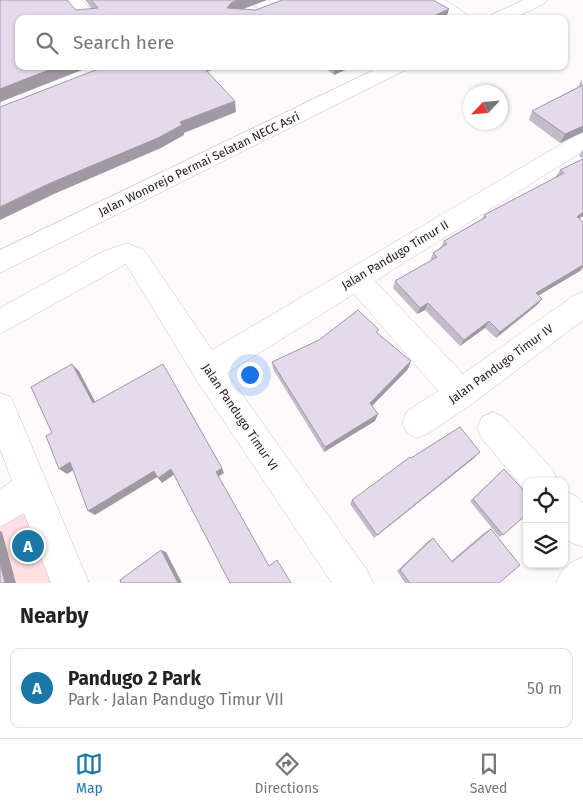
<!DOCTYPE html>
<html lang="en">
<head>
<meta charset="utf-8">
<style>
  body { margin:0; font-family:"Fira Sans",sans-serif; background:#f2f2f2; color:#222 }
  .controls { position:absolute; right:15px; bottom:15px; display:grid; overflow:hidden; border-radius:10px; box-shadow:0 1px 4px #0004 }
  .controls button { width:45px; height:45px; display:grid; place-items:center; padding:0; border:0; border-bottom:1px solid #e0e0e0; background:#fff; color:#222; font:25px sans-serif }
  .compass { position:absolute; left:463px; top:85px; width:45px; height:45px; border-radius:50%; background:#fff; box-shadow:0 1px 4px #0004; rotate:244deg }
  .you { position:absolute; left:249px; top:374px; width:18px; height:18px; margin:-12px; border:4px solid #fff; border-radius:50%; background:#1a73e8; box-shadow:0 0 0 8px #1a73e833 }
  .badge { display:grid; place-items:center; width:32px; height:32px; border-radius:50%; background:#1b78a6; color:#fff; font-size:16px; font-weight:700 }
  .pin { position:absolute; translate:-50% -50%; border:2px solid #fff; box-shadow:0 1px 5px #0006 }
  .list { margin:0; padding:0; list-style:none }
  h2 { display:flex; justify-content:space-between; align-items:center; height:65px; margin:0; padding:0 20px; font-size:21px }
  h2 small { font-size:16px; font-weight:400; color:#767676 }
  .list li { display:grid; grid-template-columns:32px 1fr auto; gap:15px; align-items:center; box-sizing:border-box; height:80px; margin:0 10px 10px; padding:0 10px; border:1px solid #e0e0e0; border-radius:10px }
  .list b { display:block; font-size:19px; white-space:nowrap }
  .list p { margin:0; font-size:16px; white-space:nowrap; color:#767676 }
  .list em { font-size:16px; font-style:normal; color:#767676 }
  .icon { flex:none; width:28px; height:28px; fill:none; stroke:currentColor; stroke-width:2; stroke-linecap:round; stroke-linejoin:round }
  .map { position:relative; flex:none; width:583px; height:583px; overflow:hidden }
  .search { position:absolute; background:#fff; box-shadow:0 1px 4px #0004; left:15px; right:15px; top:15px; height:55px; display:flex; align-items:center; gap:12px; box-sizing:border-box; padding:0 18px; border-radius:10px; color:#767676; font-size:19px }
  .sheet { height:155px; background:#fff }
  nav { display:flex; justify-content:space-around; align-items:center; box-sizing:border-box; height:70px; border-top:1px solid #e0e0e0; background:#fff; font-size:14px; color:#767676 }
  nav a { display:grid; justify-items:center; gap:2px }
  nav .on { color:#1b78a6 }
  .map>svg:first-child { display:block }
  .green { fill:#ffe1e5 }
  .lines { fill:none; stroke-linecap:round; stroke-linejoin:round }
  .minor-casing { stroke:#cdbdcb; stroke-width:1 }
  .minor { fill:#fff; fill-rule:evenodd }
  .wall { fill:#c4bbca }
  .shaded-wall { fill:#a099a4 }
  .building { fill:#e4daeb; stroke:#a099a4 }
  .labels { text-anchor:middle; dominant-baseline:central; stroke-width:4; stroke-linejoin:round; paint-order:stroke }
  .street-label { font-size:12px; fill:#201a1f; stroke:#fdfafc }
</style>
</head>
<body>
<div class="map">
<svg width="583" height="583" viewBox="0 0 583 583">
  <rect width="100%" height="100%" fill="#fdfafc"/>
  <path class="green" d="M32,488L70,583H0V509Z"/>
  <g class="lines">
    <g class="minor-casing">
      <path id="minor" d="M63,0H82L100,19H81Z
        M248,0H268L277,8L274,12H262Z
        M423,0H445L474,19H452Z
        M524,0H547L544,4L512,19H488L491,15Z
        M382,66H408L405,70L0,273V250Z
        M0,89C10,91 14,99 20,108L16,113L9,115L2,113Z
        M583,133V151L375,281L463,374L573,296L583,292V320L472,404L429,433L418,438L407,433L402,422L407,411L438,391L354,294L227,373L367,570L373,583H332L196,379L126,264L0,334V308L102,252L127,243L144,250L212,350L575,136Z
        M0,393L11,397L89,583H51L24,513L0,527V489L12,481L0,449Z
        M493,412L504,417L553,470L558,482H527V492L482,439L477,428L482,417Z
        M564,491L576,496L583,503V547L570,542L564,535Z
        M583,557V583H556C562,568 568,563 583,557Z"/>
    </g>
    <use href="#minor" class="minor"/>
  </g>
  <path class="wall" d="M0,0L76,10L92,9L85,0H267L243,9L19,19L92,66L0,102Z
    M322,66H354L334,75Z
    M582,79L583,132L560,143L529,120L532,111L578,87Z
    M583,149V159L579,156Z
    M583,159V216L579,219L583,222V267L580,271L538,295L542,299L537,305L496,338L485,328L460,346L425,310L417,314L393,288L395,281L430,261L433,253L441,247L444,241L482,219L484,215L555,178L560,170Z
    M378,334L408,369L372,406L378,414L375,421L324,452L273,369L272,362Z
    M411,458H474L374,538L350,504L352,500Z
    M504,469L503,535L499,537L470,501Z
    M491,529L499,583H405L397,571L429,540L433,538L451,561L485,532Z"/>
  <path class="shaded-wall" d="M238,0H267L232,13L227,8L231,3Z
    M449,9L446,19H427Z
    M59,66H92L0,102V89Z
    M199,66H222L201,74Z
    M334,66H354L334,75Z
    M235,101L236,112L184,133V135L161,148L54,194L0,220V207L180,122Z
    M583,126V132L560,143L565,134Z
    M583,212V216L571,224L577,217Z
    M583,265V267L580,271L531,300L536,293Z
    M542,299L537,305L496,338L500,332Z
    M428,303L425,310L417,314L420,308Z
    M489,321L485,328L460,346L464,340Z
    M411,361L408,369L368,410L370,403Z
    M72,364L79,371L99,409L93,403Z
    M378,414L375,421L324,452L325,447Z
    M480,452L474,458L374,538L377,535Z
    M70,462L77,468L67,474L59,469Z
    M222,468L224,473L218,477L216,472Z
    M171,469L175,474L162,483L158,478Z
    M154,471L159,476L95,515L88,511Z
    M0,531L2,532L16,583H5L0,563Z
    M161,550L166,552L182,583H178Z"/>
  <path class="building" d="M0,0H67L76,10L98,8L91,0H238L231,3L227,8L256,10L282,0H433L449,9L427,19H19V66H59L0,89Z
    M106,66H202L235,101L180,122L182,125L158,138L48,184L0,207V107Z
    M583,85V126L565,134L532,111Z
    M583,159V212L577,217L583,222V265L536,293L542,299L500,332L489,321L464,340L428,303L420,308L395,281L437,257L433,253L447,244L444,241L486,217L484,215L564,173L560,170Z
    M358,310L379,330L376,332L411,361L370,403L378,414L325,447L272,362L319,340Z
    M72,364L93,403L163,364L222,468L216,472L269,566L277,560L291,583H230L171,469L158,478L154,471L88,511L70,462L59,469L46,436L52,433L31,387Z
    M460,427L480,452L377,535L352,500L410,457L411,458Z
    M504,469L527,494V514L503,535L473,499Z
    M491,529L520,565L499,583H410L400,570L433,538L452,562Z
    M161,550L178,583H121L120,580Z
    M0,563L5,583H0Z"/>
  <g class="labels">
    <g class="street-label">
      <text transform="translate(199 164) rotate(-26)">Jalan Wonorejo Permai Selatan NECC Asri</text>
      <text transform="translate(395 255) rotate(-31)">Jalan Pandugo Timur II</text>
      <text transform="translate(501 364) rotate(-36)">Jalan Pandugo Timur IV</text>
      <text transform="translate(240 417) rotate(56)">Jalan Pandugo Timur VI</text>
    </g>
  </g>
</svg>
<div class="controls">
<button><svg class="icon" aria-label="locate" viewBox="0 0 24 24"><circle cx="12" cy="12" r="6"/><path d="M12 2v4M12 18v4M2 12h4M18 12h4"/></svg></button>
<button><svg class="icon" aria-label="layers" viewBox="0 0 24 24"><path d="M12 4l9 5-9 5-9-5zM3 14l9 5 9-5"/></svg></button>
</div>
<svg class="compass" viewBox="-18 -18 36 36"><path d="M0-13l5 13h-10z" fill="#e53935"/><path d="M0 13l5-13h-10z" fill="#767676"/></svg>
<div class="you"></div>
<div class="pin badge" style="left:28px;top:546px">A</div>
<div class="search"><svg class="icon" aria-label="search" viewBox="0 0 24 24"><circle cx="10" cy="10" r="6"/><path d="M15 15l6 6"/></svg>Search here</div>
</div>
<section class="sheet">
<h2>Nearby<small></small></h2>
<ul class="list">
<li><span class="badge">A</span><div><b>Pandugo 2 Park</b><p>Park · Jalan Pandugo Timur VII</p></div><em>50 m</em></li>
</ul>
</section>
<nav>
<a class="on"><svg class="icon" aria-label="map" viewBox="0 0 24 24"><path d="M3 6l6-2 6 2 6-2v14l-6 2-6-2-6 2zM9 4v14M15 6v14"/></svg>Map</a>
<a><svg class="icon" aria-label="directions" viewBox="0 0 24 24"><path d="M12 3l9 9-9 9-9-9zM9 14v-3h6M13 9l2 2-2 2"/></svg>Directions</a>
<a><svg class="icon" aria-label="saved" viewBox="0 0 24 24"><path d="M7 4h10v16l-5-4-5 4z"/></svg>Saved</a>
</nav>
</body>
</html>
